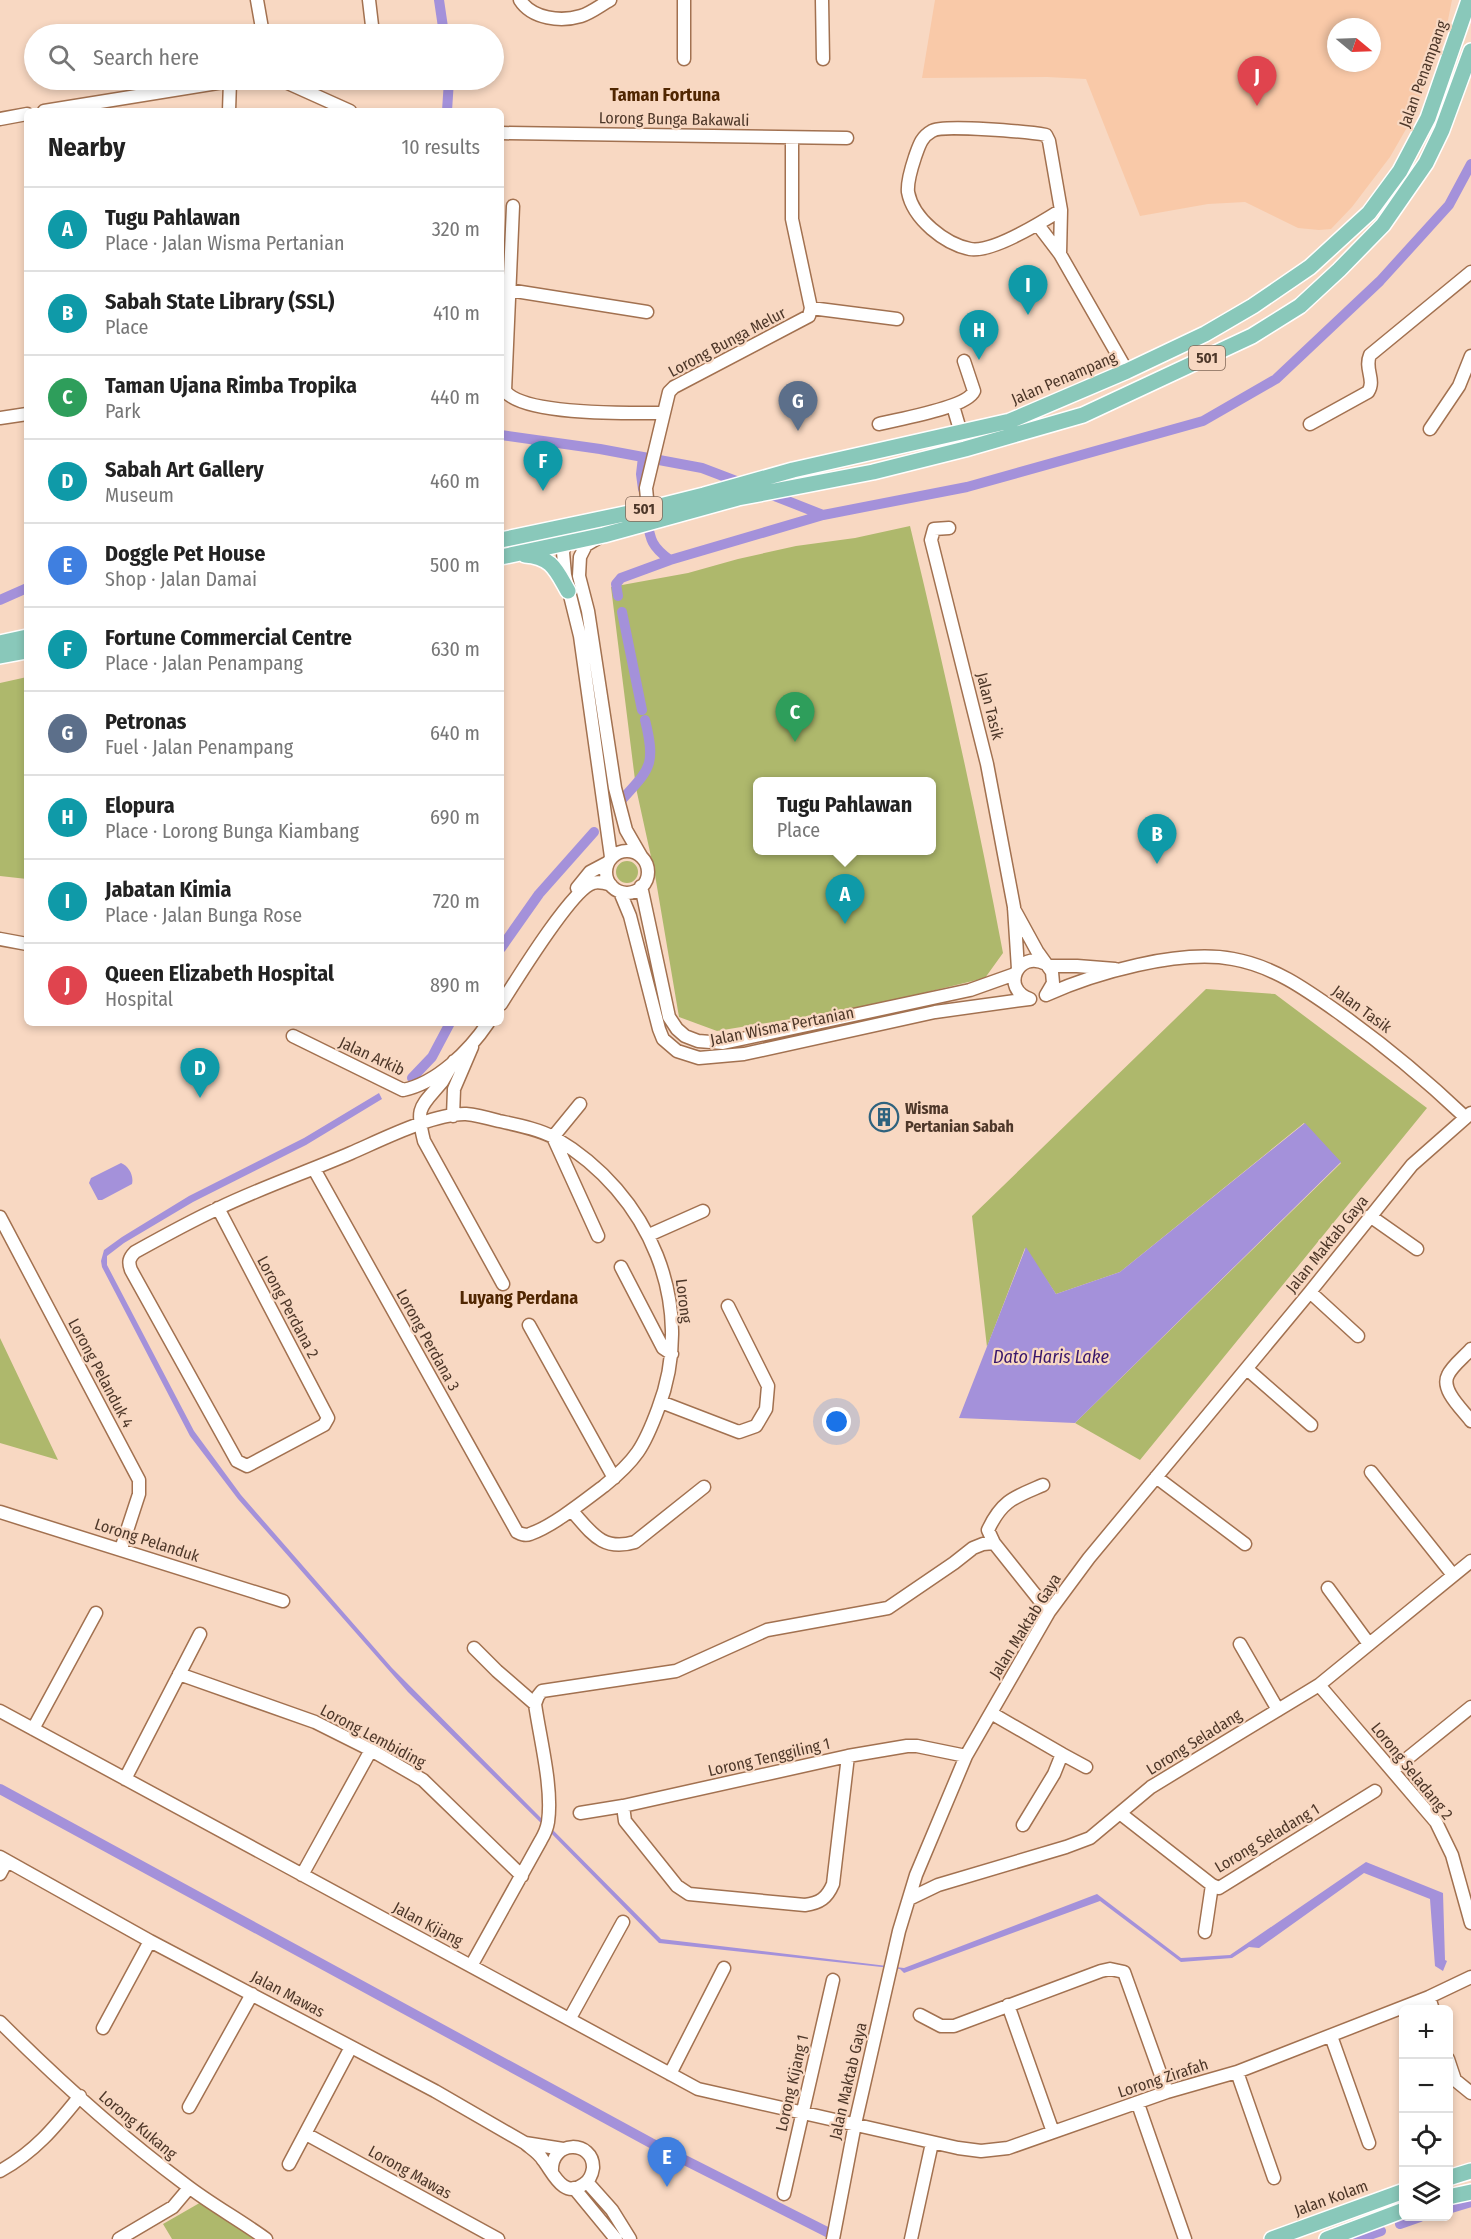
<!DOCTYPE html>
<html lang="en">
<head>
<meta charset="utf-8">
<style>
  body { margin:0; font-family:"Fira Sans Condensed",sans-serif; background:#f2f2f2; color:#222 }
  .controls { position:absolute; right:18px; bottom:18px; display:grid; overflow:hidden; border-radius:9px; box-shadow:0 3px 9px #0003 }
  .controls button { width:54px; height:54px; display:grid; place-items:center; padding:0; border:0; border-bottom:2px solid #e0e0e0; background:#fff; color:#222; font:30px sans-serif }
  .compass { position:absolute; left:1327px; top:18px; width:54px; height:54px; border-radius:50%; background:#fff; box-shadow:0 3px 9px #0003; rotate:109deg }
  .you { position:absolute; left:837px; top:1422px; width:21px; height:21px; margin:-15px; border:4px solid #fff; border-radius:50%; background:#1a73e8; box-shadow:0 0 0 9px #1a73e833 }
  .badge { display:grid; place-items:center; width:39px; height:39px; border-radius:50%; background:#b45309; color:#fff; font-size:20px; font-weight:700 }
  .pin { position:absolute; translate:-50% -50px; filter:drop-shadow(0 2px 3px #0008) }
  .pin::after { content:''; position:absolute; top:32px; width:21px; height:18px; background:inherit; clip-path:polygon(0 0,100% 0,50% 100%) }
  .popup { position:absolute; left:753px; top:777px; width:183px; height:78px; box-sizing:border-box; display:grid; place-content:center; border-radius:9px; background:#fff; filter:drop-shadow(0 2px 4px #0005); font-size:20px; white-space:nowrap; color:#767676 }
  .popup b { font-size:22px; color:#222 }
  .popup::after { content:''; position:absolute; left:50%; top:100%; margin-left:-12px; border:12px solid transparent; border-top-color:#fff }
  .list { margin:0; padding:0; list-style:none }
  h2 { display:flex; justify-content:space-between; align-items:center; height:78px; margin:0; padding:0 24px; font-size:26px }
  h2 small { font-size:20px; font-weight:400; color:#767676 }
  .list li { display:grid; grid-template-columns:39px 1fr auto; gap:18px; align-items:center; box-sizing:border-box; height:84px; padding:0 24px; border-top:2px solid #e0e0e0 }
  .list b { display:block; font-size:22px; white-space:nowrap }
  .list p { margin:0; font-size:20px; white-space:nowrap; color:#767676 }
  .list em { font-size:20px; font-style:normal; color:#767676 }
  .icon { flex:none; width:33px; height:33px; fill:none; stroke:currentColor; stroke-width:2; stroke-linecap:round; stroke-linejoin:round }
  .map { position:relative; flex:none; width:1471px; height:2239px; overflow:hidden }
  .search { position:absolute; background:#fff; box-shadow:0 3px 9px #0003; left:24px; top:24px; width:480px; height:66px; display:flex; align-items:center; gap:15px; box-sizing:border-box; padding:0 21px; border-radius:33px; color:#767676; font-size:22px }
  .panel { position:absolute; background:#fff; box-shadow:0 3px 9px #0003; left:24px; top:108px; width:480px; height:918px; border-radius:9px }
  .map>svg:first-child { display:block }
  .built { fill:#f9c9a8; fill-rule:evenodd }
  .green { fill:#aeb86c; fill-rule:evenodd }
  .water { fill:#a491da }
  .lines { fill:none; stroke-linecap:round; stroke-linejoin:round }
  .canal { stroke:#a491da; stroke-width:10 }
  .minor-casing { stroke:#a27150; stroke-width:15 }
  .major-casing { stroke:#fff; stroke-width:18 }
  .minor { stroke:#fff; stroke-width:12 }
  .major { stroke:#89c8ba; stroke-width:15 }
  .labels { text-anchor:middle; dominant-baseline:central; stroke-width:4.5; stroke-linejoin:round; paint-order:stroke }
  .shield { fill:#f8d8c2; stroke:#806757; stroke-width:1.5 }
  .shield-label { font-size:15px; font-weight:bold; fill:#4d3729 }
  .street-label { font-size:16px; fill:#4d3729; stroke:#f8d8c2 }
  .poi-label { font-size:16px; font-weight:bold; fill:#4d3729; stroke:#f8d8c2; text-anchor:start }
  .neighbourhood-label { font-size:18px; font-weight:bold; fill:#502601; stroke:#f8d8c2 }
  .water-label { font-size:18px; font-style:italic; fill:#38166b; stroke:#f8d8c2 }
</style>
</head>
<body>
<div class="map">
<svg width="1471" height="2239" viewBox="0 0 1471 2239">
  <rect width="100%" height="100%" fill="#f8d8c2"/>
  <path class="built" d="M935,0H1452L1444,40L1409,124L1390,157L1352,207L1331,229L1319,230L1298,228L1245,202L1208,204L1140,216L1086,79L1047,77L922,78ZM1336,27H1372V63H1336Z"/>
  <path class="green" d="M910,526C944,668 976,809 1003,953L985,978L870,1006L717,1031L679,1017L655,875L636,788L611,587L688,573L738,559L796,546L855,538ZM758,782H932V850H758Z
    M27,677V879L0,876V683Z
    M616 872a11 11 0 1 1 22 0a11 11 0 1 1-22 0Z
    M1206,989L1275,994L1427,1108L1140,1460L1075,1423L1341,1163L1304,1123L1120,1272L1056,1294L1025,1248L987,1347L972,1216Z
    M0,1338L58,1460L0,1443Z
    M203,2201L257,2239H172L163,2224Z"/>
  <path class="water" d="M379,1093L382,1099L306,1145L193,1202L124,1243L107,1256V1265L194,1431L241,1495L392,1668L661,1939L904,1968L1097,1894L1181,1958L1230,1955L1366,1862L1443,1893L1445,1960L1447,1961L1443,1971L1435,1966L1430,1899L1364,1873L1259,1948L1249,1947L1232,1958L1181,1962L1100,1901L904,1973L900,1969L659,1943L547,1829L408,1692L238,1499L190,1436L102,1267L101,1261L104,1250L122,1237L189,1196L304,1138Z
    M1305,1123L1341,1162L1075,1423L959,1418L1026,1247L1056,1294L1120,1272Z
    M121,1163C129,1166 134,1176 132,1184L102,1200H98L89,1183L91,1178Z"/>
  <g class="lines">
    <path class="canal" d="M439,0L444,34
      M447,111L449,80
      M501,435L600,449L702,468L744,484
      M643,489L641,474L643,457
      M767,493L823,515L967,487L1203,421L1276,379L1380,281L1449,205L1471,164
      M647,519C650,540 652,547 670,560L823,515
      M618,596L616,584L621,578L670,560
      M0,600L27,588
      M622,612L642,710
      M618,804C649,769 657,768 645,720
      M501,948L539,894L594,832
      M412,1078L432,1057L450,1023
      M0,1789L651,2143L829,2233
      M1448,2209L1471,2202
      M1400,2224L1420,2217
      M1358,2239L1381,2231"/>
    <g class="minor-casing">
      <path id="minor" d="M257,0L263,34
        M369,0L373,34
        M520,0C532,19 561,22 581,16C591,13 601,5 610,0
        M822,0L823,59
        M684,59V0
        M281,80L350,111
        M44,111L236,80
        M229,111L230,81
        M0,119L27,114
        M501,133L847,138
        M513,206L505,391C524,416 633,413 664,413
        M1038,225L1060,254L1127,371
        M1060,254L1061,210L1049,141L1046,135C1030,132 942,124 932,131C921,137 919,146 915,157C912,166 907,182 908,192C913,219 945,244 970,249C992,253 1042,222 1061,210
        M508,290L647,312
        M811,308L897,319
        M953,406L961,433
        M0,418L27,414
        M879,424C898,419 967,408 974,391L964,361
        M1310,424L1368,392C1376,380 1364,369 1370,355L1471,272
        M1430,429L1459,386L1471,356
        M648,509L646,488L669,392L674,387L809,316L811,308L792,219V138
        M949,528L934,529L931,540L987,764L1014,907L1018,969
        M598,538L586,545L580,557L579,576L588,611L615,788L626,830L641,856
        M566,543L563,552L565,575L580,636L611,857
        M606 872a21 21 0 1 1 42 0a21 21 0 1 1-42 0Z
        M641,886L669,1017L677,1029L685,1036L698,1041L723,1043L970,990L1015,974
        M577,888L590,872L607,863
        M620,892L630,916L659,1029L663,1039L677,1051L699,1058L744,1054L935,1012L1029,999
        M1014,909L1037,951L1052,972L1053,983L1046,995
        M0,939L27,944
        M1049,966H1077L1115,969
        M1046,995C1095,973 1179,949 1233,959C1274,966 1308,991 1342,1015C1387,1047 1425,1079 1465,1117
        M1030,999C1000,989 1018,949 1046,964
        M501,1004C515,982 572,889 593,883C599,881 605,883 611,885
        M293,1036L403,1090C437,1083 469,1051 488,1023
        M454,1061C450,1068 446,1075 442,1082C421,1107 415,1106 424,1141L503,1284
        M580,1104L553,1137L598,1236
        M453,1116L454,1089L472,1047
        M218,1208L328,1418L324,1425L247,1466L237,1461L131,1270C128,1262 129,1258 135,1252C162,1237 189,1222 217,1209C260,1188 307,1172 351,1153C381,1140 434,1113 466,1114C477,1115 488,1118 499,1121C517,1125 539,1129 555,1138C649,1193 698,1305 658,1409C644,1447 636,1460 604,1486C584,1501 553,1526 530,1534C525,1536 521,1534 517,1532L314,1169
        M1370,1216L1417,1249
        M0,1217L139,1480V1494L121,1549
        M649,1235L703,1211
        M621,1267L663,1348L672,1354
        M1310,1292L1358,1336
        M529,1325L614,1478
        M1471,1349C1464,1357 1452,1366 1448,1375C1440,1390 1463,1410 1471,1421
        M1247,1369L1311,1425
        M661,1402L739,1432L756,1426L766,1409L768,1386L728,1306
        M1371,1472L1453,1575
        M1156,1477L1245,1544
        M572,1511C591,1532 602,1552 635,1542L704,1487
        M0,1512L283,1601
        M994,1543L988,1530C1002,1500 1015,1497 1043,1485
        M1328,1588L1369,1644
        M1240,1644L1278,1710
        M179,1674L315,1722L371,1750L423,1780L522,1876
        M1319,1685L1436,1822L1452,1855L1471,1923
        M535,1704L538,1696L542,1691L676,1671L767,1630L888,1608L954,1563L973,1548L983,1544L994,1543L1049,1612
        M0,1711L698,2089L958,2148L981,2151L1008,2148L1167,2092L1237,2072L1429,1997L1471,1977
        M991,1713L1062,1754L1054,1774L1023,1825
        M33,1729L96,1613
        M1062,1754L1086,1767
        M1393,1770L1471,1707
        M125,1779L200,1634
        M623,1806L625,1821L677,1886L689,1894L805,1905C820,1903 827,1898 833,1884L848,1756
        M580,1813L623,1806L848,1756L907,1746H917L966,1756
        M1121,1814L1212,1885L1219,1888L1375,1791
        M0,1857L150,1941L435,2091L525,2143L563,2149
        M0,1874L7,1861
        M302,1875L371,1750
        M909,1899L938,1885L1066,1847L1090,1838L1151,1787L1319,1685L1471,1561
        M1205,1932L1212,1885
        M471,1966L541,1840C544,1835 547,1828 548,1822C553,1788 540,1739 535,1704L497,1671L474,1648
        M1429,1997L1433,2010
        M1008,2005L1053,2132
        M920,2015L941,2026H954L1101,1971L1110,1969L1124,1972L1167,2092
        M570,2018L623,1922
        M0,2022C58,2080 120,2136 186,2185C212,2205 240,2220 266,2239
        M103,2028L150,1941
        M1331,2036L1369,2143
        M1448,2059L1455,2080L1471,2093
        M1237,2072L1274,2178
        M670,2074L724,1968
        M1138,2104L1185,2239
        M189,2107L252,1994
        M306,2134L498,2239
        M526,2144C532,2149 539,2153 543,2160C553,2172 563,2200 584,2184C590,2180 592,2175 593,2168C594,2140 550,2139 552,2172
        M289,2164L351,2047
        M0,2171C35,2152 55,2127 80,2096
        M587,2182L612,2210L630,2239
        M574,2188L616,2239
        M784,2194L833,1980
        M119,2239L173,2207L189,2188
        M833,2239L855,2124L899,1931L916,1875L966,1756L1049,1612L1089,1558L1310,1292L1412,1165L1471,1113
        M911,2239L932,2143"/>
    </g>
    <g class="major-casing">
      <path id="major" d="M501,540L648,509L704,495L793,470L1010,421L1127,371L1205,334L1253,306L1310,267L1369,213L1400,171L1428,118L1469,0
        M525,555C552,557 556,570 568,591
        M501,557L604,535L738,498L873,472L965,449L1083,415L1252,336L1300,306L1339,270L1383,225L1426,163L1442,130L1471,51
        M0,643L27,637
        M0,656L27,651
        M1448,2178L1471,2171
        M1448,2197L1471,2192
        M1272,2239L1404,2191
        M1327,2239L1404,2210"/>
    </g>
    <use href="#minor" class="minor"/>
    <use href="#major" class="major"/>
  </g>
  <defs>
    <g id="building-ring" transform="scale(1.5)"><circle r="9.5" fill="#f8d8c2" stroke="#2e627e" stroke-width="1.5"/><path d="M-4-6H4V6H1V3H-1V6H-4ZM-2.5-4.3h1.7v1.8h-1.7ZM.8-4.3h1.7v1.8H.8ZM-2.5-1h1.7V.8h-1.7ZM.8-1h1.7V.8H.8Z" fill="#2e627e"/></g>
  </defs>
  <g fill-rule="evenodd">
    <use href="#building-ring" x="884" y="1117"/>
  </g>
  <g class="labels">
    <g class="shield">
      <rect x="1189" y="346" width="36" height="24" rx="4.5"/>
      <rect x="626" y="497" width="36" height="24" rx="4.5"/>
    </g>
    <g class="shield-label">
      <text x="1207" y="358">501</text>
      <text x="644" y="509">501</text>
    </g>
    <g class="street-label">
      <text transform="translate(1423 74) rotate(-70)">Jalan Penampang</text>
      <text transform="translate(674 119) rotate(1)">Lorong Bunga Bakawali</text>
      <text transform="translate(727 342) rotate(-28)">Lorong Bunga Melur</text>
      <text transform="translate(1064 378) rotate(-23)">Jalan Penampang</text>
      <text transform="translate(990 706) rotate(76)">Jalan Tasik</text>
      <text transform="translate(1362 1009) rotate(36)">Jalan Tasik</text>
      <text transform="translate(782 1026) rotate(-11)">Jalan Wisma Pertanian</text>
      <text transform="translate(372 1056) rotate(25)">Jalan Arkib</text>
      <text transform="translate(1327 1244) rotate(-51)">Jalan Maktab Gaya</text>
      <text transform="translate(684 1301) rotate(83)">Lorong</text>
      <text transform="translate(288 1307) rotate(62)">Lorong Perdana 2</text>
      <text transform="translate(428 1340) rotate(61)">Lorong Perdana 3</text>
      <text transform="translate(101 1373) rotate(62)">Lorong Pelanduk 4</text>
      <text transform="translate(147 1540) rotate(18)">Lorong Pelanduk</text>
      <text transform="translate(1025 1626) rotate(-58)">Jalan Maktab Gaya</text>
      <text transform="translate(373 1736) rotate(28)">Lorong Lembiding</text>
      <text transform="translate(1194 1742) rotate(-32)">Lorong Seladang</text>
      <text transform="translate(769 1757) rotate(-13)">Lorong Tenggiling 1</text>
      <text transform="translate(1412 1771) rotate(51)">Lorong Seladang 2</text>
      <text transform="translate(1267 1838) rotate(-31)">Lorong Seladang 1</text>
      <text transform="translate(428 1924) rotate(28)">Jalan Kijang</text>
      <text transform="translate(288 1994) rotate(28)">Jalan Mawas</text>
      <text transform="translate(1163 2078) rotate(-18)">Lorong Zirafah</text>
      <text transform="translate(848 2081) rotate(-77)">Jalan Maktab Gaya</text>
      <text transform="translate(792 2083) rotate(-77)">Lorong Kijang 1</text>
      <text transform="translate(138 2125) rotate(40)">Lorong Kukang</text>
      <text transform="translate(410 2172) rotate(29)">Lorong Mawas</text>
      <text transform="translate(1331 2198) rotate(-20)">Jalan Kolam</text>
    </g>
    <g class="poi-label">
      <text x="905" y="1108">Wisma<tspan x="905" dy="18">Pertanian Sabah</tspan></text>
    </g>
    <g class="neighbourhood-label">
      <text x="665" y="95">Taman Fortuna</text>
      <text x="519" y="1298">Luyang Perdana</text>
    </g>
    <g class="water-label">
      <text x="1051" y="1357">Dato Haris Lake</text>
    </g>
  </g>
</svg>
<div class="controls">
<button>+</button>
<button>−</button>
<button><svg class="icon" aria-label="locate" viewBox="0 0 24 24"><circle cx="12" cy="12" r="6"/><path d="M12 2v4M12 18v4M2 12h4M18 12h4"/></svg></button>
<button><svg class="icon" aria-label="layers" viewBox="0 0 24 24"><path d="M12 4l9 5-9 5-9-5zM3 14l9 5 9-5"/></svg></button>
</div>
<svg class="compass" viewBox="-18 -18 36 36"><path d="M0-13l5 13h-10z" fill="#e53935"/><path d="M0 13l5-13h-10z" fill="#767676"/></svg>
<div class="you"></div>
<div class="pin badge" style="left:845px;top:924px;background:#0f9aa8">A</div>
<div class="popup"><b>Tugu Pahlawan</b>Place</div>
<div class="pin badge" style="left:1157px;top:864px;background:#0f9aa8">B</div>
<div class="pin badge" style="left:795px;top:742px;background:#2e9e5b">C</div>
<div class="pin badge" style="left:200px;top:1098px;background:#0f9aa8">D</div>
<div class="pin badge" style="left:667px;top:2187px;background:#3f7fe0">E</div>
<div class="pin badge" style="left:543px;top:491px;background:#0f9aa8">F</div>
<div class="pin badge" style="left:798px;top:431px;background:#5c6f8a">G</div>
<div class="pin badge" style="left:979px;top:360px;background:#0f9aa8">H</div>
<div class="pin badge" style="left:1028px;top:315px;background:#0f9aa8">I</div>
<div class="pin badge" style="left:1257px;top:106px;background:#e0444e">J</div>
<div class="search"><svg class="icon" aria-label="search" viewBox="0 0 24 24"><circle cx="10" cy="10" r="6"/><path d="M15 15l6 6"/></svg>Search here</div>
<section class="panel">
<h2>Nearby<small>10 results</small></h2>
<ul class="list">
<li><span class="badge" style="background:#0f9aa8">A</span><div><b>Tugu Pahlawan</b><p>Place · Jalan Wisma Pertanian</p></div><em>320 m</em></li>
<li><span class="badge" style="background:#0f9aa8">B</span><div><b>Sabah State Library (SSL)</b><p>Place</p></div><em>410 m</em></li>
<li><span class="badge" style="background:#2e9e5b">C</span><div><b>Taman Ujana Rimba Tropika</b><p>Park</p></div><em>440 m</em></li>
<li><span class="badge" style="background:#0f9aa8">D</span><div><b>Sabah Art Gallery</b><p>Museum</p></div><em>460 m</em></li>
<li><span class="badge" style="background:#3f7fe0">E</span><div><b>Doggle Pet House</b><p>Shop · Jalan Damai</p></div><em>500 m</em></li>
<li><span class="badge" style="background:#0f9aa8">F</span><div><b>Fortune Commercial Centre</b><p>Place · Jalan Penampang</p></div><em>630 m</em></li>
<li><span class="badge" style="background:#5c6f8a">G</span><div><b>Petronas</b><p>Fuel · Jalan Penampang</p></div><em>640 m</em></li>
<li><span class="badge" style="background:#0f9aa8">H</span><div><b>Elopura</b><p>Place · Lorong Bunga Kiambang</p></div><em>690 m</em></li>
<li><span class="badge" style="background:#0f9aa8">I</span><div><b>Jabatan Kimia</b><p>Place · Jalan Bunga Rose</p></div><em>720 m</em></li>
<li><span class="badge" style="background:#e0444e">J</span><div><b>Queen Elizabeth Hospital</b><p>Hospital</p></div><em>890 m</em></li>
</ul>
</section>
</div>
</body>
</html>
